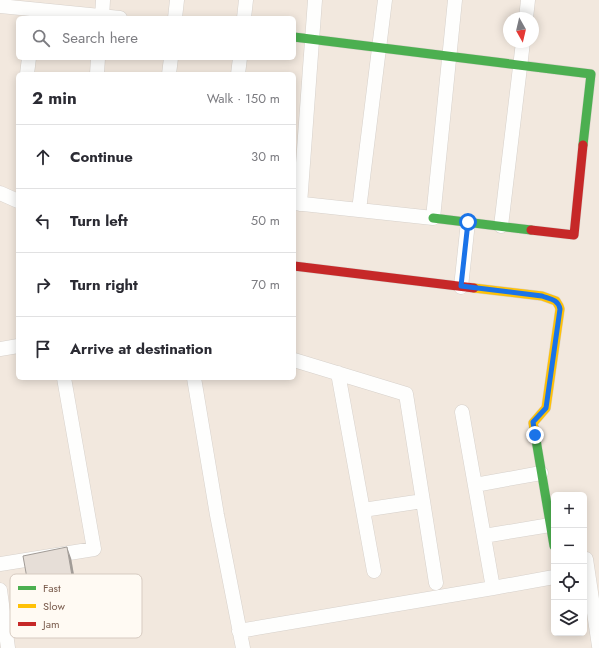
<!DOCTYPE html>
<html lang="en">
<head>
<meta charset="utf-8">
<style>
  body { margin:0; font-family:Jost,sans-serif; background:#f7f7f7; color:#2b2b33 }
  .controls { position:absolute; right:12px; bottom:12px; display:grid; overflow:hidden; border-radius:6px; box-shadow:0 2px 10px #0003 }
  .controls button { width:36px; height:36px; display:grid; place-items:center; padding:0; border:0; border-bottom:1px solid #e1e1e2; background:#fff; color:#2b2b33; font:20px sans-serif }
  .compass { position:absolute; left:503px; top:12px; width:36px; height:36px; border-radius:50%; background:#fff; box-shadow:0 2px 10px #0003; rotate:172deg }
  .stop { position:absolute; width:12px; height:12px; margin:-9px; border:3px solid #1a73e8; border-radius:50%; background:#fff }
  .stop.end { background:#1a73e8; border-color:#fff; box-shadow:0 1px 4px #0008 }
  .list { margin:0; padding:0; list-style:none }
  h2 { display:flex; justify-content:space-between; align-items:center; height:52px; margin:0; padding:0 16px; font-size:17px }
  h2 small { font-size:13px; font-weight:400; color:#7c7c81 }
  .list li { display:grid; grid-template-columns:26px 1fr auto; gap:12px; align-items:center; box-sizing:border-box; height:64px; padding:0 16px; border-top:1px solid #e1e1e2 }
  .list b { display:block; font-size:15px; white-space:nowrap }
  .list em { font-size:13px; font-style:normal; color:#7c7c81 }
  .icon { flex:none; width:22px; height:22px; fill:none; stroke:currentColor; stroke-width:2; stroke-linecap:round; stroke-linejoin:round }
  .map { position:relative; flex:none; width:599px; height:648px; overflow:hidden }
  .search { position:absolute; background:#fff; box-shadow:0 2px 10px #0003; left:16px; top:16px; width:280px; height:44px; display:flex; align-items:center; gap:10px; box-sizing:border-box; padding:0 14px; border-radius:6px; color:#7c7c81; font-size:15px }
  .panel { position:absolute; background:#fff; box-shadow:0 2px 10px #0003; left:16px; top:72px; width:280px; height:308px; border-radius:6px }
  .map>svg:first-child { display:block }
  .residential { fill:#f2e8de; fill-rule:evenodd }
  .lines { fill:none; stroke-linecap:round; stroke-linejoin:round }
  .street-casing { stroke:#d7d1cb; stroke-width:15 }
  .fast-casing { stroke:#d9d2cb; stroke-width:10 }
  .slow-casing { stroke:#d9d2cb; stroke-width:10 }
  .jam-casing { stroke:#d9d2cb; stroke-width:10 }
  .street { stroke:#fefefd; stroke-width:14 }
  .fast { stroke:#4caf50; stroke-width:9 }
  .slow { stroke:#ffc107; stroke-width:9 }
  .jam { stroke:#c62828; stroke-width:9 }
  .wall { fill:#c6bfb9 }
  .shaded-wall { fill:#a19b96 }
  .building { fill:#e6ded7; stroke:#a19b96 }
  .route { stroke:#1a73e8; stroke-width:5 }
  .key { fill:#fffaf3; stroke:#d7cbc1; stroke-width:1 }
  .key-label { font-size:11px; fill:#7a5c4d }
</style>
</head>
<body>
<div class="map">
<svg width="599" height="648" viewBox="0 0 599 648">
  <rect width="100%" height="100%" fill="#f9f5f0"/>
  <path class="residential" d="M0,0H599V648H0ZM18,18H294V58H18ZM509,18H533V42H509ZM18,74H294V378H18ZM554,495H584V633H554Z"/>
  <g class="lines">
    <g class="street-casing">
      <path id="street" d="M0,6L120,18
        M102,18L103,0
        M175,18L177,0
        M244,18L246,0
        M526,18L528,0
        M27,74L29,58
        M97,74L98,58
        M169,74L171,58
        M238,74L240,58
        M0,193L18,201
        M294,203L433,218L455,0
        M300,204L315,0
        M359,210L385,0
        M501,226L523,42
        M461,287L468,222
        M0,349L18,346
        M294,360L406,394L436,583
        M338,373L374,571
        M194,378L217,515L243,648
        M462,412L493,588L554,577
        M475,485L541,473
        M363,510L423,501
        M484,536L550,525
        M586,559L599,646
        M0,564L94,549L64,378
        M0,590L8,648
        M239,631L493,588"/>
    </g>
    <g class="fast-casing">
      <path id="fast" d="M294,37L591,74L583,145
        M433,218L531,230
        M534,428L554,546"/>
    </g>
    <g class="slow-casing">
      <path id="slow" d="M474,288L542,296L556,301L559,306L560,309L546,408L533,423L534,428"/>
    </g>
    <g class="jam-casing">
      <path id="jam" d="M531,230L574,235L583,145
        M294,266L474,288"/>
    </g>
    <use href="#street" class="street"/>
    <use href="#fast" class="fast"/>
    <use href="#slow" class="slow"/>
    <use href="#jam" class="jam"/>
  </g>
  <path class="wall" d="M71,558L78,598L34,606L30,595Z"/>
  <path class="shaded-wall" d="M67,547L71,558L78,598L74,587Z"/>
  <path class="building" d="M67,547L74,587L30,595L23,556Z"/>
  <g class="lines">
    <path class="route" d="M468,222L461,286L542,296C550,299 558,299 560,309L546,408L533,422L535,435"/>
  </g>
  <rect x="10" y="574" width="132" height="64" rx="6" class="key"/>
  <rect x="18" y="586" width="18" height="4" fill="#4caf50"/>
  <rect x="18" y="604" width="18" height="4" fill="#ffc107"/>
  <rect x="18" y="622" width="18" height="4" fill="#c62828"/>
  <g class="key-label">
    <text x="43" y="592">Fast</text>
    <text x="43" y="610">Slow</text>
    <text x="43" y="628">Jam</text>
  </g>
</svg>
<div class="controls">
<button>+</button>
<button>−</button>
<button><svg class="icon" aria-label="locate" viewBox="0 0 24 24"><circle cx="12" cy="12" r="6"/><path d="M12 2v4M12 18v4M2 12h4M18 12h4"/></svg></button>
<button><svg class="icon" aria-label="layers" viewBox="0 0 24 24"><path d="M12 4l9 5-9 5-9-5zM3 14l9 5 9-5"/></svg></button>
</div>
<svg class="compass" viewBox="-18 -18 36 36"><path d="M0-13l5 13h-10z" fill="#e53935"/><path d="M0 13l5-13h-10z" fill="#7c7c81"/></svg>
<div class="stop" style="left:468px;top:222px"></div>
<div class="stop end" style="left:535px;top:435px"></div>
<div class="search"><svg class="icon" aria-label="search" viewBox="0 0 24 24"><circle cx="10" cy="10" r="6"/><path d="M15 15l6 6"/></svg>Search here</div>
<section class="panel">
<h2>2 min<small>Walk · 150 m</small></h2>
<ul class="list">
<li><svg class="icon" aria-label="ahead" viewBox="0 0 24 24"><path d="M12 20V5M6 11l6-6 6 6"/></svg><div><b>Continue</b></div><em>30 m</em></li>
<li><svg class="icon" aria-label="left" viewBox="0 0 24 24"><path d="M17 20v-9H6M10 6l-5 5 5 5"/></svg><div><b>Turn left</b></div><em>50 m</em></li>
<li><svg class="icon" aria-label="right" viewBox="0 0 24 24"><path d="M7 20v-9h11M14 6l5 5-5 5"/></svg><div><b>Turn right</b></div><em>70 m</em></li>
<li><svg class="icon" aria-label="arrive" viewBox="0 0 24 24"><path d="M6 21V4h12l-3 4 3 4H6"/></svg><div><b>Arrive at destination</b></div></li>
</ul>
</section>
</div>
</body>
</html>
